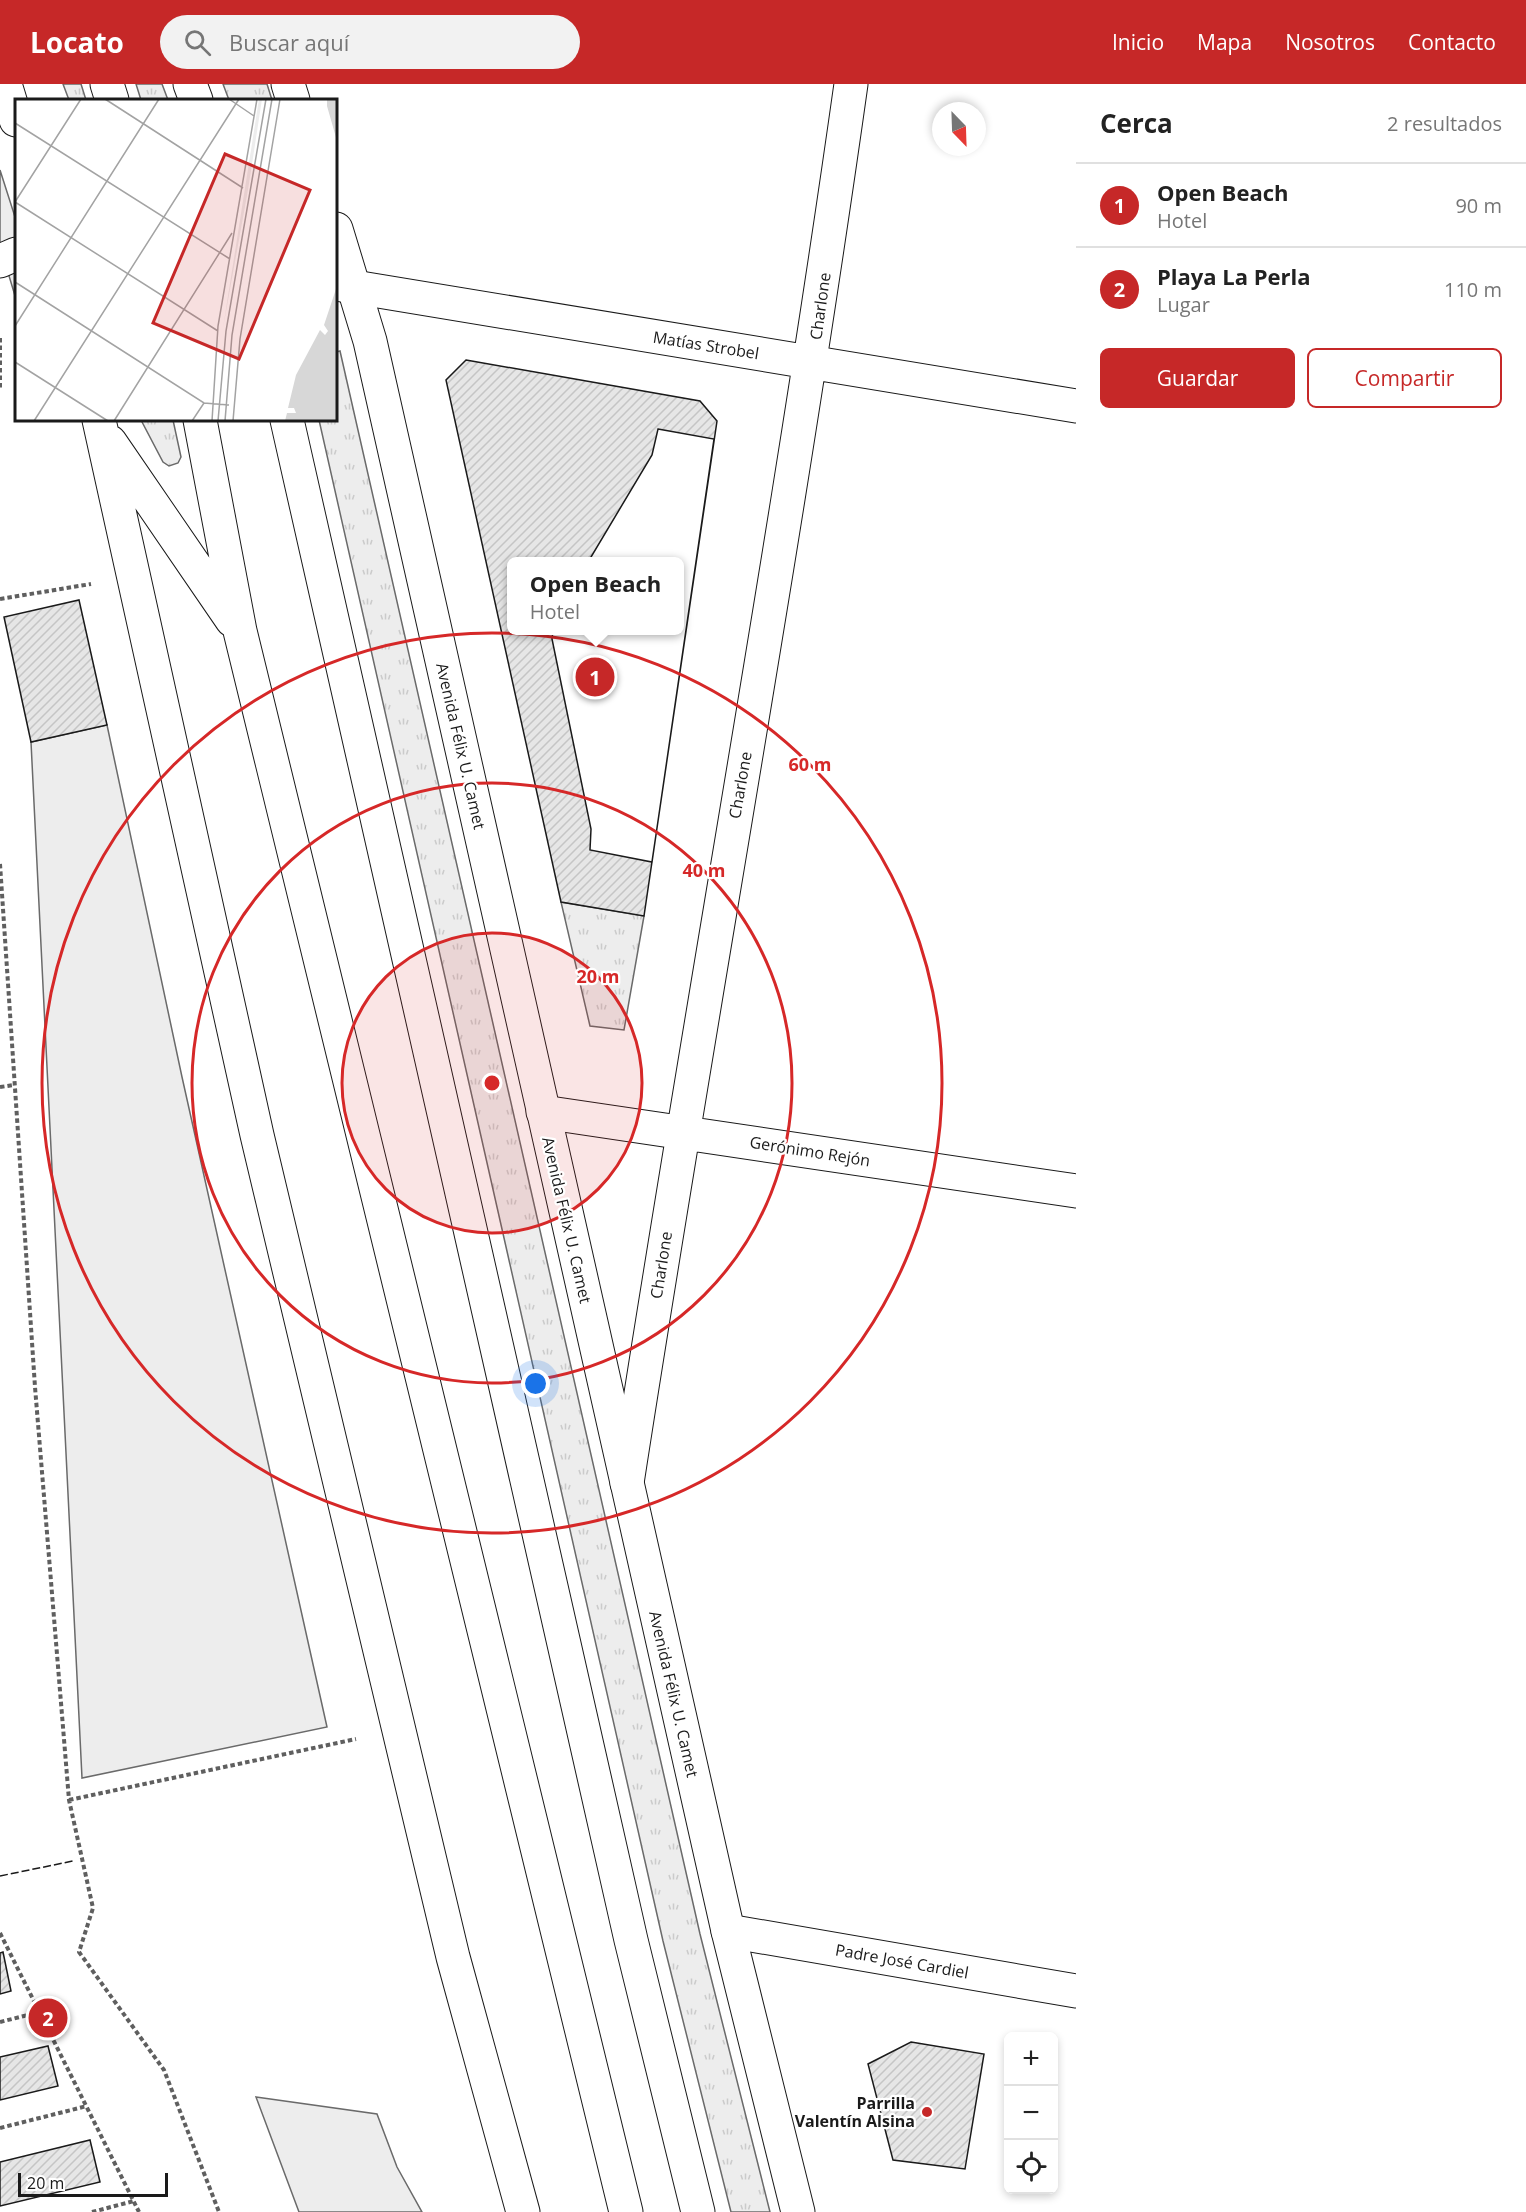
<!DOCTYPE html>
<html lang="es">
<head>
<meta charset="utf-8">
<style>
  body { margin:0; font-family:"Open Sans",sans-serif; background:#f2f2f2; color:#222 }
  .controls { position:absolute; right:18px; bottom:18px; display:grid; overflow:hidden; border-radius:9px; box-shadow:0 3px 9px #0003 }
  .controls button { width:54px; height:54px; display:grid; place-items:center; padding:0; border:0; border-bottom:2px solid #e0e0e0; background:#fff; color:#222; font:30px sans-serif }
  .compass { position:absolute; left:932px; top:18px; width:54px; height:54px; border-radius:50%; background:#fff; box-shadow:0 3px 9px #0003; rotate:157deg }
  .scale { position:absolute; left:18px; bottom:15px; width:150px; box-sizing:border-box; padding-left:6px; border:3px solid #1a1a1a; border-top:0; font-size:16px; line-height:21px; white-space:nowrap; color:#1a1a1a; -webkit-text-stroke:4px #fff; paint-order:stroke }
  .you { position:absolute; left:536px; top:1300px; width:21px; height:21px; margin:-15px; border:4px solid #fff; border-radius:50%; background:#1a73e8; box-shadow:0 0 0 9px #1a73e833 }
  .badge { display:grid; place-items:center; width:39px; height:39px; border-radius:50%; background:#c62828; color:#fff; font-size:20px; font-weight:700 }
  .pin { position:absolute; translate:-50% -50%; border:3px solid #fff; box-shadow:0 2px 6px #0006 }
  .popup { position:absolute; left:507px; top:473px; width:177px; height:78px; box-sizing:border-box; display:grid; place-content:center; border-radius:9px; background:#fff; filter:drop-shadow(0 2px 4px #0005); font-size:20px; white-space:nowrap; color:#767676 }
  .popup b { font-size:22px; color:#222 }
  .popup::after { content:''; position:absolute; left:50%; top:100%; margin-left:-12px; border:12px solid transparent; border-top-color:#fff }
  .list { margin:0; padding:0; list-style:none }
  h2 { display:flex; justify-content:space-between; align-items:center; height:78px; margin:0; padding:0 24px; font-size:26px }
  h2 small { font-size:20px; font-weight:400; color:#767676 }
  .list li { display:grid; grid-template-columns:39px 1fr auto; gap:18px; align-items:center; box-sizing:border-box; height:84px; padding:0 24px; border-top:2px solid #e0e0e0 }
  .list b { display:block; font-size:22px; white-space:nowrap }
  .list p { margin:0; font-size:20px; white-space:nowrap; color:#767676 }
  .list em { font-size:20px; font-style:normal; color:#767676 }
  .actions { display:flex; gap:12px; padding:18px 24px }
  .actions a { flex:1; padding:14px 0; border:2px solid #c62828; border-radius:9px; text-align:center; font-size:21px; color:#c62828 }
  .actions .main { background:#c62828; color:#fff }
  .icon { flex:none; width:33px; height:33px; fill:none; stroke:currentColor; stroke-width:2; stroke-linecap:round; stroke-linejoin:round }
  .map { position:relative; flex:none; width:1076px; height:2128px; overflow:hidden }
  header { display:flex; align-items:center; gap:36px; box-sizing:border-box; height:84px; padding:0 30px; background:#c62828; color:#fff }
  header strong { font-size:28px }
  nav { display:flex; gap:33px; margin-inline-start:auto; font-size:21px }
  .search { width:420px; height:54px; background:#f2f2f2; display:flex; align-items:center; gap:15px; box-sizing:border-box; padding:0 21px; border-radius:33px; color:#767676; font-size:22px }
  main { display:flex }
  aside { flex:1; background:#fff }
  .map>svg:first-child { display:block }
  .grass { fill:url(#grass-tufts); stroke:#6a6a6a; stroke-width:1.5 }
  .built { fill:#ededed; stroke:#6a6a6a; stroke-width:1.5 }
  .building { fill:url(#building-hatch); stroke:#1a1a1a; stroke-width:1.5; fill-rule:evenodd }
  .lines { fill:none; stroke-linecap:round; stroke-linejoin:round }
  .minor-casing { stroke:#1a1a1a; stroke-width:35 }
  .major-casing { stroke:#1a1a1a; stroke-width:35 }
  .path { stroke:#5f5f5f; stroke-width:4; stroke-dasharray:4.5 3; stroke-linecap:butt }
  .minor { stroke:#fff; stroke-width:33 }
  .major { stroke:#fff; stroke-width:33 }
  .fence { stroke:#1a1a1a; stroke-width:1.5; stroke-dasharray:8 3; stroke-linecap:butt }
  .ring { fill:none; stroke:#d62828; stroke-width:3 }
  .poi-dot { fill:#c62828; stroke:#fff; stroke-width:2 }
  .labels { text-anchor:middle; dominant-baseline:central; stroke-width:4.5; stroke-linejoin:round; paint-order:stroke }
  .street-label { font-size:16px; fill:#1a1a1a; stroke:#fff }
  .poi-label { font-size:16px; font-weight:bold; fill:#1a1a1a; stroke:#fff; text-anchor:end }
  .inset-road { fill:none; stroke:#a3a3a3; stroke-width:1.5 }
  .view { fill:#c62828; fill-opacity:0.15; stroke:#c62828; stroke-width:3 }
  .inset-edge { fill:none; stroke:#1a1a1a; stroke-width:3 }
  .centre { fill:#d62828; stroke:#fff; stroke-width:3 }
  .ring-label { font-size:18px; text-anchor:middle; font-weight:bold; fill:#d62828; stroke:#fff; stroke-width:4.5; stroke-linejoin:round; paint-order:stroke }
</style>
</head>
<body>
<header>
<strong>Locato</strong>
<div class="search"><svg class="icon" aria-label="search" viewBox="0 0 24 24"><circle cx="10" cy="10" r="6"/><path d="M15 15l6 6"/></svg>Buscar aquí</div>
<nav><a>Inicio</a><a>Mapa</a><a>Nosotros</a><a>Contacto</a></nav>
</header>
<main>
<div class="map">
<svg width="1076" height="2128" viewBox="0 0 1076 2128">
  <defs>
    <pattern id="grass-tufts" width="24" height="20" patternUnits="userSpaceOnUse" patternTransform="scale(1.5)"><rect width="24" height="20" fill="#ededed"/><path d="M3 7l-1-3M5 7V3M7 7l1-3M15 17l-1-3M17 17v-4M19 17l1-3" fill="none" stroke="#cbcbcb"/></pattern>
    <pattern id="building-hatch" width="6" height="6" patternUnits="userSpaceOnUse" patternTransform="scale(1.5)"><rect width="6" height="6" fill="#e6e6e6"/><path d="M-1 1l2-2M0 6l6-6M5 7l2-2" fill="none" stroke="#c5c5c5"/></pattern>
  </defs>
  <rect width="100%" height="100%" fill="#fff"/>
  <path class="grass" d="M63,0H81L86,16H69Z
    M136,0H162L168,16H141Z
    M223,0H267L272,16H229Z
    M340,267L700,1850L770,2128H731L663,1857L319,336H336V268Z
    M141,336H173L181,373L178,379L169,382L163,378Z
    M561,818L644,832L624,946L590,942Z"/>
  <path class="built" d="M0,86L16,136V215L0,162Z
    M107,641L182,993L327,1643L82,1694L31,658Z
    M256,2013L377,2030L397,2083L422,2128H299Z"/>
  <path class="building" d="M466,276L700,317L717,337L644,832L561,818L446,296ZM511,478H679V546H511Z
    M658,345L714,355L652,778L590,766L591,745L552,555L553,546H679V478H588L652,371Z
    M79,516L107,641L31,658L4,533Z
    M3,1868L11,1907L0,1910V1869Z
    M911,1958L984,1970L965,2085L893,2076L868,1980Z
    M48,1962L58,2002L0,2016V1973Z
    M90,2056L100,2098L0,2122V2078Z"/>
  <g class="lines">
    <g class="minor-casing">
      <path id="minor" d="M0,177L16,170
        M336,200L1076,322
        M543,1028L1076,1107
        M627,1399C699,932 785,468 851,0
        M728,1847L1076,1907"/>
    </g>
    <g class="major-casing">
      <path id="major" d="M5,0L16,36
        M107,0L112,16
        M190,0L196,16
        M288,0L293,16
        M336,145L370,257L728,1847L798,2128
        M99,336L257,1051L453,1873L523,2128
        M200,336L240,547L626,2128
        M287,336L631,1856L698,2128
        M110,358L232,536"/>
    </g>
    <path class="path" d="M0,254V305
      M0,515L91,500
      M0,780L35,1303L69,1716L93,1824L79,1868L164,1986L219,2128
      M0,1003L14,1001
      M69,1716L356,1655
      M0,1849L139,2128
      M0,1938L40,1928
      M0,2044L87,2022
      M92,2128L134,2117"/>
    <use href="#minor" class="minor"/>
    <use href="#major" class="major"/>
    <path class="fence" d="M0,1792L73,1777"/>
  </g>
  <circle cx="492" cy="999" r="150" fill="#d62828" fill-opacity=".12"/>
  <g class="ring">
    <circle cx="492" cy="999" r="150"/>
    <circle cx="492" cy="999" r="300"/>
    <circle cx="492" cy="999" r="450"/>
  </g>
  <circle class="poi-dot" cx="927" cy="2028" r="6"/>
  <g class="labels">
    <g class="street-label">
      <text transform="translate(820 222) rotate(-82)">Charlone</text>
      <text transform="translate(706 261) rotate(9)">Matías Strobel</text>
      <text transform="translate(461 662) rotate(77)">Avenida Félix U. Camet</text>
      <text transform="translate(740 701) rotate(-80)">Charlone</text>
      <text transform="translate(810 1067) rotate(9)">Gerónimo Rejón</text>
      <text transform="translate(567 1136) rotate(77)">Avenida Félix U. Camet</text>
      <text transform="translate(661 1181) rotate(-81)">Charlone</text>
      <text transform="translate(674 1610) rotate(77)">Avenida Félix U. Camet</text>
      <text transform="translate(902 1877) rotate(10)">Padre José Cardiel</text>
    </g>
    <g class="poi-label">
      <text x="915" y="2019">Parrilla<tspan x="915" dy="18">Valentín Alsina</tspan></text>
    </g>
  </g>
  <g transform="translate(15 15)">
    <rect width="322" height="322" fill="#fff"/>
    <path d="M244,0H247L233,91L208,229Z" fill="#ededed"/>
    <path d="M312,0H322V42L312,7ZM322,187V322H270L272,314H281L279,309H273L281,276L305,231L310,236L313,232L309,226Z" fill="#d7d7d7"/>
    <path class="inset-road" d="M90,0L228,89M214,0L239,17M0,24L215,160M0,103L203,232M0,103L66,0M0,183L189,304L214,306M0,227L144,0M0,263L93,322M19,322L224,0M99,322L217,134M177,322L189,304M197,322L203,227L242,0M203,322L211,232L251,0M210,322L217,236L257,0M218,322L225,240L265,0"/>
    <path class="view" d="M210,55L295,91L224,260L138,224Z"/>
    <rect width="322" height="322" class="inset-edge"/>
  </g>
  <circle cx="492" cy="999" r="9" class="centre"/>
  <g class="ring-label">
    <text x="810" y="687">60 m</text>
    <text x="704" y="793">40 m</text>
    <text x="598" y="899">20 m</text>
  </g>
</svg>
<div class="controls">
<button>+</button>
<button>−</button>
<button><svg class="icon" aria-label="locate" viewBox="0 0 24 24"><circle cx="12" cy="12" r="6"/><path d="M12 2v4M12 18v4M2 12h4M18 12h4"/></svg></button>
</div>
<svg class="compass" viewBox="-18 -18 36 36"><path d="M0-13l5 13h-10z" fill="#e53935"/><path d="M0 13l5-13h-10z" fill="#767676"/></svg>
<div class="scale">20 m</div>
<div class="you"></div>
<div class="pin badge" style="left:595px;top:593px">1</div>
<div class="popup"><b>Open Beach</b>Hotel</div>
<div class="pin badge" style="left:48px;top:1934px">2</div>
</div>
<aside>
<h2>Cerca<small>2 resultados</small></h2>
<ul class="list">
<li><span class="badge">1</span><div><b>Open Beach</b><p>Hotel</p></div><em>90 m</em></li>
<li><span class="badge">2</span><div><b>Playa La Perla</b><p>Lugar</p></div><em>110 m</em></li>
</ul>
<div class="actions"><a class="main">Guardar</a><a>Compartir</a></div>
</aside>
</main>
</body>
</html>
